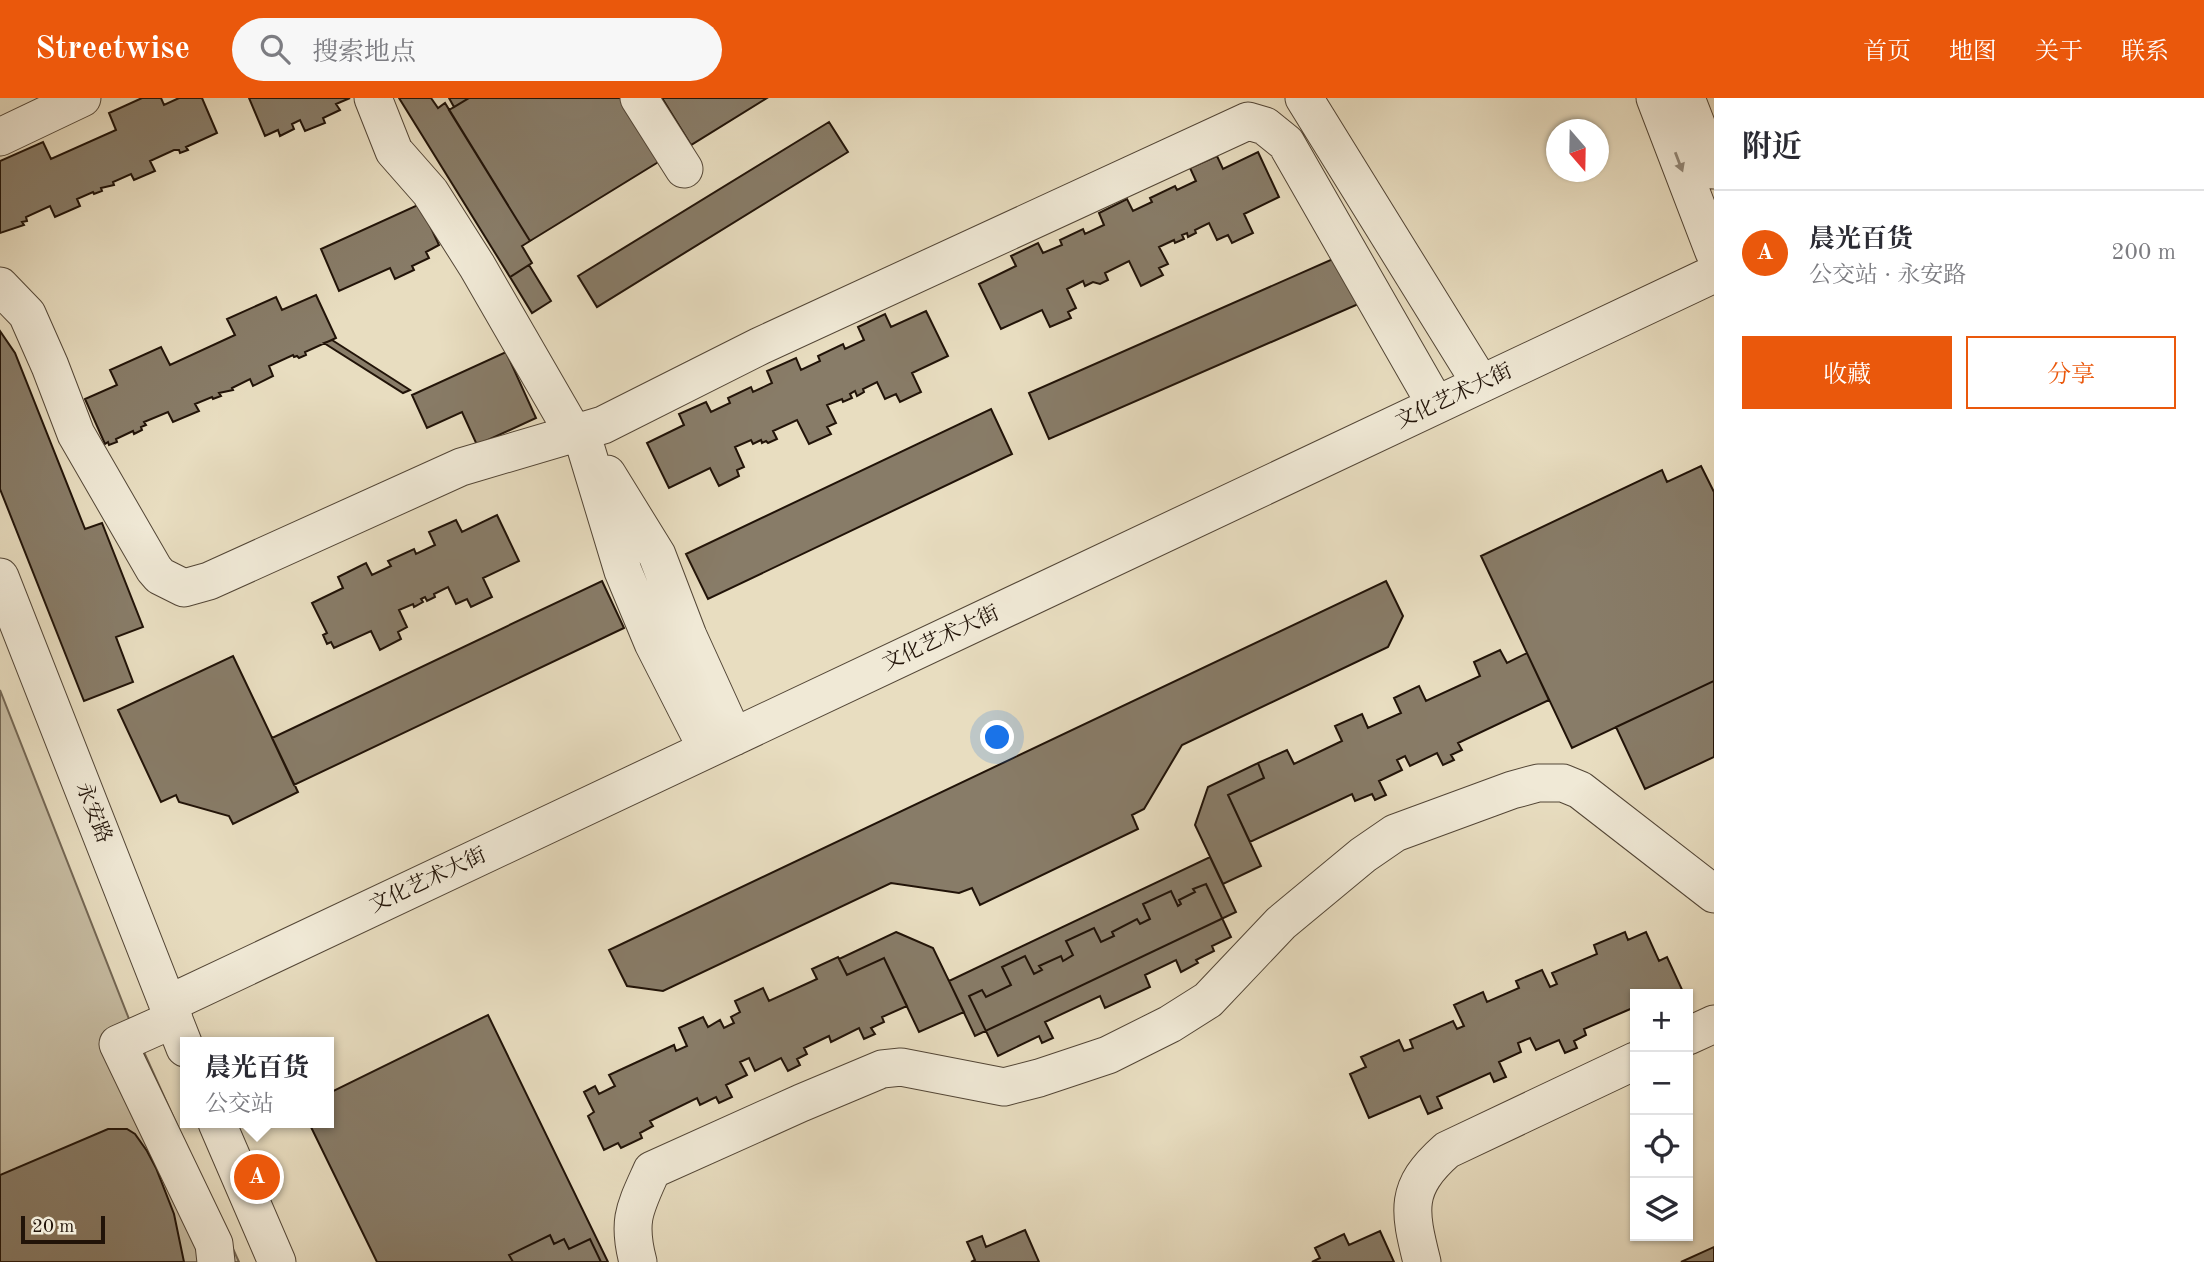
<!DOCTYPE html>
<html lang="zh">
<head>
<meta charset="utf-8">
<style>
  body { margin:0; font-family:"Old Standard TT","Noto Serif SC",serif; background:#f7f7f7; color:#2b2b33 }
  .controls { position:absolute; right:21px; bottom:21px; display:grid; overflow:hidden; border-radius:0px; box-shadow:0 2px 5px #0004 }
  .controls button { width:63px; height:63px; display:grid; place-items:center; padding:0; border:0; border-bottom:2px solid #e1e1e2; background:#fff; color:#2b2b33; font:35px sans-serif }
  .compass { position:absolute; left:1546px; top:21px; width:63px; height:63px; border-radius:50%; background:#fff; box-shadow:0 2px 5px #0004; rotate:160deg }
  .scale { position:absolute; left:21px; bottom:18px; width:84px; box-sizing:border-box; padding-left:7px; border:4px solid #211308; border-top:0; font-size:19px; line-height:24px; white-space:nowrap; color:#211308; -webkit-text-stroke:5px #f0e9d6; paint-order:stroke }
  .you { position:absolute; left:998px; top:640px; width:24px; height:24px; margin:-18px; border:5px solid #fff; border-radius:50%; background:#1a73e8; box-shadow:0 0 0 10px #1a73e833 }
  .badge { display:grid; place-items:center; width:46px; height:46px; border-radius:50%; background:#ea580c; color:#fff; font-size:23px; font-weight:700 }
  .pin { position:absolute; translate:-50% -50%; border:4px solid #fff; box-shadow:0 2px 7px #0006 }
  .popup { position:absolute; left:180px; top:939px; width:154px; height:91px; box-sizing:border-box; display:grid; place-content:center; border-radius:0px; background:#fff; filter:drop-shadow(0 2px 5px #0005); font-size:23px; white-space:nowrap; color:#7c7c81 }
  .popup b { font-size:26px; color:#2b2b33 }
  .popup::after { content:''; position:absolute; left:50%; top:100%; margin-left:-14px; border:14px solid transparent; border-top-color:#fff }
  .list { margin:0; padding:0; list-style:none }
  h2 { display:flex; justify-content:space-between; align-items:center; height:91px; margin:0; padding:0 28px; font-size:30px }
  h2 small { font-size:23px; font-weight:400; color:#7c7c81 }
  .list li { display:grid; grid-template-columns:46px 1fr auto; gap:21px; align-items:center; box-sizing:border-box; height:126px; padding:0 28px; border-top:2px solid #e1e1e2 }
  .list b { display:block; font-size:26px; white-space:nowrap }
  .list p { margin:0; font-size:23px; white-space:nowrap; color:#7c7c81 }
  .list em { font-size:23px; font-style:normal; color:#7c7c81 }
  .actions { display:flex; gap:14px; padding:21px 28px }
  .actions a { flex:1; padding:16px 0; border:2px solid #ea580c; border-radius:0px; text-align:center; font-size:24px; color:#ea580c }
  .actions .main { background:#ea580c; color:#fff }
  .icon { flex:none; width:38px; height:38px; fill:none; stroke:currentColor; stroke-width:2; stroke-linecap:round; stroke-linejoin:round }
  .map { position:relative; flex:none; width:1714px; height:1164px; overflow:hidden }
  header { display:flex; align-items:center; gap:42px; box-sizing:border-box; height:98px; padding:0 35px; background:#ea580c; color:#fff }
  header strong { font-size:33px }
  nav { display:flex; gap:38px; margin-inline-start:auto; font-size:24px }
  .search { width:490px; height:63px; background:#f7f7f7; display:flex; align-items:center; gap:18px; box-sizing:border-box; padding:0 24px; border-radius:38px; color:#7c7c81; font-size:26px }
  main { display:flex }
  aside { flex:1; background:#fff }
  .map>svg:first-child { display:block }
  .green { fill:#c6bba1; stroke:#746754; stroke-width:2 }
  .building { fill:#887c68; stroke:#211308; stroke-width:2 }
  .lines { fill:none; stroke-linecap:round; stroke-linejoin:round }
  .minor-casing { stroke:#534636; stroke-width:39 }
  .minor { stroke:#f0e9d6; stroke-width:37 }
  .oneway { fill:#938979 }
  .labels { text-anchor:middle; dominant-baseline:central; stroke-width:7; stroke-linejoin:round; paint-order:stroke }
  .street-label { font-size:21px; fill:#211308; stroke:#f0e9d6 }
</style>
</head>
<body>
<header>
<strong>Streetwise</strong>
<div class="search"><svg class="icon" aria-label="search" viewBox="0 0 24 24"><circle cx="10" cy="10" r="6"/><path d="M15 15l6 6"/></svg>搜索地点</div>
<nav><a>首页</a><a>地图</a><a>关于</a><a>联系</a></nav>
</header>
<main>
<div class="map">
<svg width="1714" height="1164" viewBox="0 0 1714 1164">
  <rect width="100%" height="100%" fill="#e8ddc0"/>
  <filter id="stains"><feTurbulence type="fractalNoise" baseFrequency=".00286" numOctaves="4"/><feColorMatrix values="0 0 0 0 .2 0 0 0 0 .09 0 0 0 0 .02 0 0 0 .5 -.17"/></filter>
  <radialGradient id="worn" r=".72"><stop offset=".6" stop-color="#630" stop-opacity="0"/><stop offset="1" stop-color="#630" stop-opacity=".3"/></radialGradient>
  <path class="green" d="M0,592L129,921L239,1164H0Z"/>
  <path class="building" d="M142,0H161L164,7L179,0H202L217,35L186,49L188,52L180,55L179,52H174L150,63L155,73L134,82L131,76L113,84L114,87L101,90L102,93L94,96L93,94L77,101L80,108L55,119L50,108L26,119L27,123L22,124L24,127L0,135V63L43,44L51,61L116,32L109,15Z
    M249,0H350L336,6L340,12L323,20L325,25L305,33L300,22L292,26L294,31L280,38L278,32L265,38Z
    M399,0H431L438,10L445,5L530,143L522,148L532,165L510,179Z
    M449,0H469L454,9Z
    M469,0H621L660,63L530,143L449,12Z
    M662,0H767L691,47Z
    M829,24L848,54L597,209L578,178Z
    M1258,54L1279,99L1244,116L1253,135L1232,145L1228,137L1217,142L1209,125L1195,132L1196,135L1188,139L1187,135L1182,137L1184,141L1175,145L1174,142L1159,149L1168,166L1159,170L1163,177L1141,188L1129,163L1105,175L1108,182L1100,186L1093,184L1085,188L1083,183L1067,191L1076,210L1068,214L1071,220L1050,229L1042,212L1001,231L979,186L1016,168L1011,158L1038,145L1043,155L1062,147L1060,142L1083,131L1085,136L1104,127L1099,115L1127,101L1133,113L1152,104L1150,100L1175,88L1177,92L1196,83L1190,70L1217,58L1223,71Z
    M420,106L439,147L426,154L429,160L412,168L414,172L395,181L390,170L339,193L321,151Z
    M1342,157L1363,204L1049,341L1029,295Z
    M529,167L551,203L532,215L510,179Z
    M316,197L336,240L305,254L306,257L299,260L297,258L294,259L293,257L269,268L273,278L253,288L250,281L232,290L233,292L219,295L221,298L213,301L212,299L195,306L199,313L173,324L168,314L144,324L146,327L141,329L142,332L134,336L133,333L116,341L117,344L109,347L108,344L105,346L85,301L117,287L110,272L161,249L170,267L235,237L227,221L276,199L282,212Z
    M926,213L948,258L912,275L921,294L900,304L896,296L885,301L877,284L863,291L864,294L857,298L855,293L850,296L852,300L843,304L842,301L827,307L836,325L827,329L831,336L809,346L797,322L773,333L777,341L768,345L766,343L762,345L761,342L753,346L751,342L735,349L744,369L737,372L739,378L719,388L710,370L669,390L647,345L684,327L679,316L706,304L711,314L730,305L728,300L751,289L753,294L772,285L767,273L796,260L801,272L820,263L818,258L843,246L845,251L864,242L858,229L885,216L891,229Z
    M0,233L15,255L85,431L102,425L143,529L116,539L133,584L84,603L0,391Z
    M332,242L410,292L403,295L324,245Z
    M506,254L536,320L477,347L462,314L427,330L412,297Z
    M991,311L1012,356L708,501L686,456Z
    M1701,368L1714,394V583L1572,650L1481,458L1662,372L1667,384Z
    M497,417L519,463L483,480L492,499L471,509L467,501L456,506L448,489L434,496L435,499L427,503L425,499L421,501L423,504L414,509L413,506L399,512L407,529L398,534L401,541L380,552L371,533L334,550L331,544L327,546L323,537L327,535L312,505L343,490L338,479L366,465L372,477L391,468L388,463L414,451L416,456L435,447L429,434L456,422L462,434Z
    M602,483L624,530L294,687L272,640Z
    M1386,483L1403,518L1388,549L1182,647L1144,711L1132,717L1138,731L980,807L972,790L959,795L891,785L663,893L627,888L609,852Z
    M1500,552L1507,565L1527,555L1549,602L1458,645L1462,652L1451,657L1454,662L1443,667L1437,655L1410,668L1405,658L1397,662L1402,672L1379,683L1386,697L1375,702L1372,696L1355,703L1352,696L1250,744L1228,697L1264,680L1258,665L1287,652L1294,666L1342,643L1335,628L1362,616L1368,630L1401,615L1394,600L1419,588L1426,603L1480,578L1474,564Z
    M233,558L298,694L233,726L229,718L179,704L176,697L161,704L118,612Z
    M1714,583V659L1645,691L1616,629Z
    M1258,665L1264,680L1228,697L1261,768L1223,786L1195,727L1208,689Z
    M1210,759L1236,814L975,938L949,883Z
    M1206,786L1231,839L1212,848L1214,853L1196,862L1198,865L1181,874L1176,862L1145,877L1150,889L1105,910L1100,898L1045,924L1053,940L1042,945L1039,938L998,958L969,898L982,892L986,899L1011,887L1002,869L1025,858L1034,876L1042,872L1039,868L1061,858L1063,863L1073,857L1066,843L1094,830L1101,844L1114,838L1112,834L1137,821L1140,826L1150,821L1143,806L1171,793L1178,808L1181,806L1179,802L1195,794L1193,791Z
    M896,834L933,850L964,914L919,934L884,860L847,877L839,861Z
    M1625,834L1628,842L1646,834L1659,863L1667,859L1684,896H1635V909L1584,931L1586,937L1574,943L1577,950L1565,955L1559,942L1536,952L1530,940L1518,945L1521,954L1499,964L1506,979L1494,984L1490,975L1437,999L1442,1010L1428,1016L1420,998L1369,1020L1350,976L1366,969L1361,959L1399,942L1404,953L1413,950L1410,942L1453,923L1457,931L1464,928L1454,907L1483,894L1487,904L1519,890L1516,883L1542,872L1550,889L1557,886L1552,875L1597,856L1594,847Z
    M838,859L847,877L884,860L907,908L882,919L884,924L871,930L875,936L864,941L859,930L831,944L829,938L804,950L807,956L797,961L800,967L788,973L781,960L755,973L749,960L740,964L747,977L726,987L732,999L719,1005L716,999L700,1007L697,1000L650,1023L653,1028L640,1035L642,1040L621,1050L618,1045L604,1052L588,1018L594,1014L584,994L595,988L599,996L615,988L609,977L674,947L676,953L687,948L679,930L703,919L708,929L720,922L724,930L734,925L731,919L740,914L735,903L763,890L769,903L817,881L812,871Z
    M488,917L608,1164H377L309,1025H329V995Z
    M108,1031H127L135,1036L147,1053L156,1070L174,1116L184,1164H0V1077Z
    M1025,1132L1039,1164H971L975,1162L967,1144L982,1138L986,1149Z
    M1380,1133L1394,1164H1312L1320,1160L1315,1150L1344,1136L1349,1147Z
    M550,1137L554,1146L564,1141L569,1151L590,1141L601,1164H513L509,1157Z
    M1714,1149V1164H1681Z"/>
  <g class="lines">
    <g class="minor-casing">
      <path id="minor" d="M373,0L394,53L430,94L477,168L574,336
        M639,0L684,71
        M1304,0L1481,286
        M1655,0L1714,154
        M1686,0L1714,72
        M0,39L82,0
        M0,188L27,216L50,268L76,336L154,471L160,478L184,490L209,483L461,369L603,327L760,248L1248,23L1265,28L1286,45L1436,307
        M581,334L623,473L653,545L707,651
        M607,376L657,457L688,538L734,639
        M0,479L185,950
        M168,906L1714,176
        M174,921L118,946L214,1146L216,1164
        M1688,938L1714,926
        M217,1025L277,1164
        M638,1164C627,1122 635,1110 652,1072L801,1005L882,971L901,969L1004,989L1039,980L1108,957L1170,926L1208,902L1281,825L1363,757L1395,735L1512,692L1538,685H1563L1580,692L1714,796
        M1422,1164C1409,1112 1404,1090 1447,1052L1635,963"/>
    </g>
    <use href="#minor" class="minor"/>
  </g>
  <defs><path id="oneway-solid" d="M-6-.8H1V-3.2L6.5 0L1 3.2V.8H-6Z" transform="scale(1.75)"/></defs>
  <use class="oneway" href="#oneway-solid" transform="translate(1679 64) rotate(69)"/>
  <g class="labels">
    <g class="street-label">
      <text transform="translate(1454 299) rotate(-25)">文化艺术大街</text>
      <text transform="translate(941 541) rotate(-25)">文化艺术大街</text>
      <text transform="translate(93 715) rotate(69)">永安路</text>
      <text transform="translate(428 783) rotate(-25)">文化艺术大街</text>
    </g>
  </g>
  <rect width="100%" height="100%" filter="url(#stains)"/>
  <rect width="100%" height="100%" fill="url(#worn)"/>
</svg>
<div class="controls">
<button>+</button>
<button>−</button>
<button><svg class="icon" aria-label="locate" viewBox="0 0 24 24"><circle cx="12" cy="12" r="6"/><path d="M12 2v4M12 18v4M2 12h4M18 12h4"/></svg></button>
<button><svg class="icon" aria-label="layers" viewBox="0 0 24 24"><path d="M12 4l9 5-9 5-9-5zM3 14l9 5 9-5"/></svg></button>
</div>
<svg class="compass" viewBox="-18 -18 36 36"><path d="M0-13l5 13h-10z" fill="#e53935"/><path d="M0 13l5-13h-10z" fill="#7c7c81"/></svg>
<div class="scale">20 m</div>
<div class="you"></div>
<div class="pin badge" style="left:257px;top:1079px">A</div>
<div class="popup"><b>晨光百货</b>公交站</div>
</div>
<aside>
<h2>附近<small></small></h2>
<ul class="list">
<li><span class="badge">A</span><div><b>晨光百货</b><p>公交站 · 永安路</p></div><em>200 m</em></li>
</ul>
<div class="actions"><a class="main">收藏</a><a>分享</a></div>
</aside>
</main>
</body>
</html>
